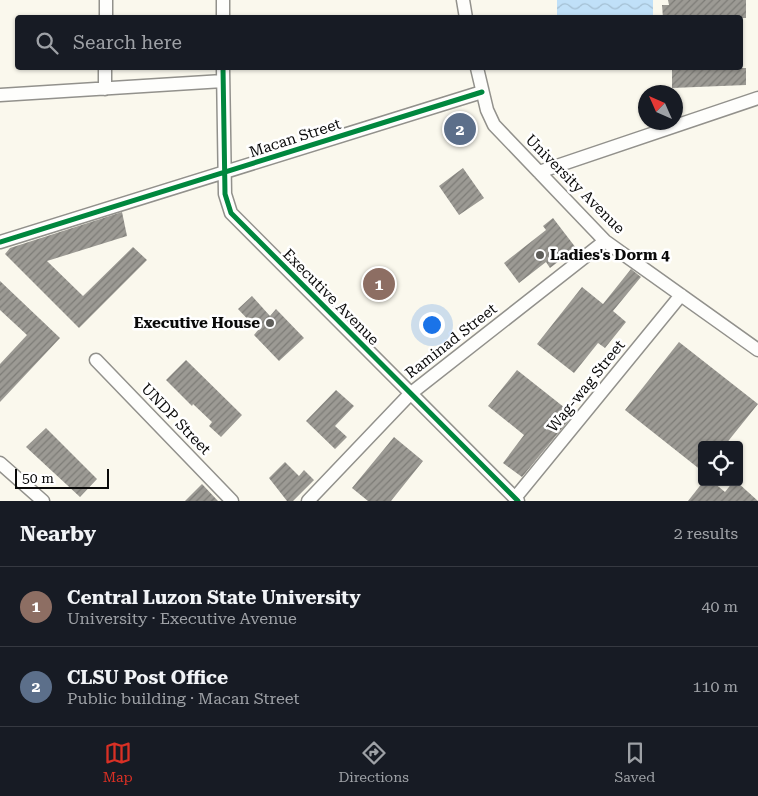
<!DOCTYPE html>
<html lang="en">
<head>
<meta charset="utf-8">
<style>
  body { margin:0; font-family:"Roboto Serif",serif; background:#20242c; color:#f1f3f6 }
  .controls { position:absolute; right:15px; bottom:15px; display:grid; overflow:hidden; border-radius:5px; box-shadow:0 1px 4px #0004 }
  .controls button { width:45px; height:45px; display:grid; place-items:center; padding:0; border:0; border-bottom:1px solid #363941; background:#171b24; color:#f1f3f6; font:25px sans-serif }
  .compass { position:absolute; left:638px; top:85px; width:45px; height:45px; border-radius:50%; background:#171b24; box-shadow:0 1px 4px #0004; rotate:315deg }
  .scale { position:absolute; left:15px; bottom:12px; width:94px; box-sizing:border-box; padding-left:5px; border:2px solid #0a0a0a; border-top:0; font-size:14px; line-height:18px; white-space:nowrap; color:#0a0a0a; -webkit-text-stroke:4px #fff; paint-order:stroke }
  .you { position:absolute; left:431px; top:324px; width:18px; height:18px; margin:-12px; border:4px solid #fff; border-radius:50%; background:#1a73e8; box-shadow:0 0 0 8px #1a73e833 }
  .badge { display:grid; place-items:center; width:32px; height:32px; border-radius:50%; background:#d93025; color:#fff; font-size:16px; font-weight:700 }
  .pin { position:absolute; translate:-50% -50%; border:2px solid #fff; box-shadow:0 1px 5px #0006 }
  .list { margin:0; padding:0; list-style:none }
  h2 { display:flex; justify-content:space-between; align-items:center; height:65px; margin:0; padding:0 20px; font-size:21px }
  h2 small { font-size:16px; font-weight:400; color:#9ea1a6 }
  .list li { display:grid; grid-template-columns:32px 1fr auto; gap:15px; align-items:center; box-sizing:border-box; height:80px; padding:0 20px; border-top:1px solid #363941 }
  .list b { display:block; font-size:19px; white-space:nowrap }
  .list p { margin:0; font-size:16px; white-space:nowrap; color:#9ea1a6 }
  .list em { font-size:16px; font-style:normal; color:#9ea1a6 }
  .icon { flex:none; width:28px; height:28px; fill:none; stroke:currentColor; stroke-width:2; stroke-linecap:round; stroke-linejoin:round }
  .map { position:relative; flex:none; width:758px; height:501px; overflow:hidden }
  .search { position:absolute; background:#171b24; box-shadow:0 1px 4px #0004; left:15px; right:15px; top:15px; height:55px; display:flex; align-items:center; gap:12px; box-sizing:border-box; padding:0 18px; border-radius:5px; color:#9ea1a6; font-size:19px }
  .sheet { height:225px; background:#171b24 }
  nav { display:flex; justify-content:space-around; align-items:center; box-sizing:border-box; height:70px; border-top:1px solid #363941; background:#171b24; font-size:14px; color:#9ea1a6 }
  nav a { display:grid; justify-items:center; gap:2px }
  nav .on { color:#d93025 }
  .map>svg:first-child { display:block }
  .water { fill:url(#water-waves) }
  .building { fill:url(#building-hatch) }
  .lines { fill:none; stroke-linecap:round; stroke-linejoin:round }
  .minor-casing { stroke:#92918c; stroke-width:15 }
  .minor { stroke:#fefefc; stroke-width:12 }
  .cycleway-casing { stroke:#fff; stroke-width:8 }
  .cycleway { stroke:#00873e; stroke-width:5 }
  .poi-dot { fill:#5e5d59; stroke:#fff; stroke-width:2 }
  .labels { text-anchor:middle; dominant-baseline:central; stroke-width:5; stroke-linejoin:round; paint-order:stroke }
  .street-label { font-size:15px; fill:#0a0a0a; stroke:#fff }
  .poi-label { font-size:15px; font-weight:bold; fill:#0a0a0a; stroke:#fff; text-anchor:start }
</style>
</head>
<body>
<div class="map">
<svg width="758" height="501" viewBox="0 0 758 501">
  <defs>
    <pattern id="water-waves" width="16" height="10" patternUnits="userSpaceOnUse" patternTransform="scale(1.25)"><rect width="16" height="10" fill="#c0e0f8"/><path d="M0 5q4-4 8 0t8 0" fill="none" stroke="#a4bfd3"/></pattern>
    <pattern id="building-hatch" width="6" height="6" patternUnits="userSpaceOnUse" patternTransform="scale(1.25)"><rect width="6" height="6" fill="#9c9a94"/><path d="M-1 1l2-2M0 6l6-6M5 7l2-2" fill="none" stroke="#7d7c77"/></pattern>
  </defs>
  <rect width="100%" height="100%" fill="#faf8ed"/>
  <path class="water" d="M557,0H653V17H557Z"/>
  <path class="building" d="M668,0H746V18H663L662,5H669Z
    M672,68H746V85L672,88Z
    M463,168L484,198L459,215L439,186Z
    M122,212L127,236L47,261L83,296L133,247L147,260L79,328L5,254L10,248Z
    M553,218L576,248L550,268L546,262L519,283L504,263L546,230L543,226Z
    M631,269L641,277L613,311L626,322L605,348L598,343L574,373L537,344L582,287L603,304Z
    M0,281L60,338L0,402V364L27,335L0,310Z
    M252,296L270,316L276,309L304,338L279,361L254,335L258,330L238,309Z
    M679,342L758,404L725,445H702V471L625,410Z
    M186,360L242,415L221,437L209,426L212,422L193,404L192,406L166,380Z
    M517,370L565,408L560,414L568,421L522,477L503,463L524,435L488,406Z
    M336,390L354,406L335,426L347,437L335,449L306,421Z
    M46,428L97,479L80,497L26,447Z
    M394,437L423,461L391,501H368L352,488Z
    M285,462L299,476L304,470L314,480L293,501H287L269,478Z
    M703,482H713L725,492L733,482H737L758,501H688Z
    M202,484L218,501H185Z"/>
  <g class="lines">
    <g class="minor-casing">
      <path id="minor" d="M223,0V18
        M463,0L466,18
        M106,18V0
        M223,68L225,194L231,213L518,501
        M477,68L487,110L494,125L605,241L758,350
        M105,89V68
        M0,95L223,81
        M539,172L758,98
        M0,242L482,92
        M96,360L232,501
        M0,463L43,501
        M515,498L681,295
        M308,501L410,394L605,241"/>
    </g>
    <use href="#minor" class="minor"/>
    <g class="cycleway-casing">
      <path id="cycleway" d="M223,68L225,194L231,213L518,501
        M0,242L482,92"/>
    </g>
    <use href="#cycleway" class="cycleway"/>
  </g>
  <g class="poi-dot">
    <circle cx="540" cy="255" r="5"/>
    <circle cx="270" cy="323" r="5"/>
  </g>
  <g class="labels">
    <g class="street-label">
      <text transform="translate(295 138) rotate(-18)">Macan Street</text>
      <text transform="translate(575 184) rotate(45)">University Avenue</text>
      <text transform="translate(331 297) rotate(45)">Executive Avenue</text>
      <text transform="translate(451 341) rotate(-38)">Raminad Street</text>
      <text transform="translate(586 386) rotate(-51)">Wag-wag Street</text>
      <text transform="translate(176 419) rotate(46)">UNDP Street</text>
    </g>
    <g class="poi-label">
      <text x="550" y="255">Ladies's Dorm 4</text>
      <text x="260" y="323" text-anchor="end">Executive House</text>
    </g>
  </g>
</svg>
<div class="controls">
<button><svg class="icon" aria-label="locate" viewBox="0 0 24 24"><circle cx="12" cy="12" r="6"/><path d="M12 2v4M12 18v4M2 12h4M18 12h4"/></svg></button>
</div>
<svg class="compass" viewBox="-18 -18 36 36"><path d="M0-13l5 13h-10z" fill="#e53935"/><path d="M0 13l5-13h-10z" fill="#9ea1a6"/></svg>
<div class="scale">50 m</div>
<div class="you"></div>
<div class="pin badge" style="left:379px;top:284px;background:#8d6e63">1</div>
<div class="pin badge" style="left:460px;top:129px;background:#5c6f8a">2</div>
<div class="search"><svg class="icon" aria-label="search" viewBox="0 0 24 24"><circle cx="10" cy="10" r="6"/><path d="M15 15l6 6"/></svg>Search here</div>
</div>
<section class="sheet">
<h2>Nearby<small>2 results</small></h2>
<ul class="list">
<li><span class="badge" style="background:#8d6e63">1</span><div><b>Central Luzon State University</b><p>University · Executive Avenue</p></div><em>40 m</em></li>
<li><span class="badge" style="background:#5c6f8a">2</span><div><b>CLSU Post Office</b><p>Public building · Macan Street</p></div><em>110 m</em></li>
</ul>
</section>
<nav>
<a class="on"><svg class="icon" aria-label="map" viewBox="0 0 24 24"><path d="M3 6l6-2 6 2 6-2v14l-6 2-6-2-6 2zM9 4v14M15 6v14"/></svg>Map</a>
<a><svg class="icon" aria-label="directions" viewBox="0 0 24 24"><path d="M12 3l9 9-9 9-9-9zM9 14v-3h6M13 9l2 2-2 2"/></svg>Directions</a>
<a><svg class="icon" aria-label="saved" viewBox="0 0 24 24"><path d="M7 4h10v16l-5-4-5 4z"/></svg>Saved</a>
</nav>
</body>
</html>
